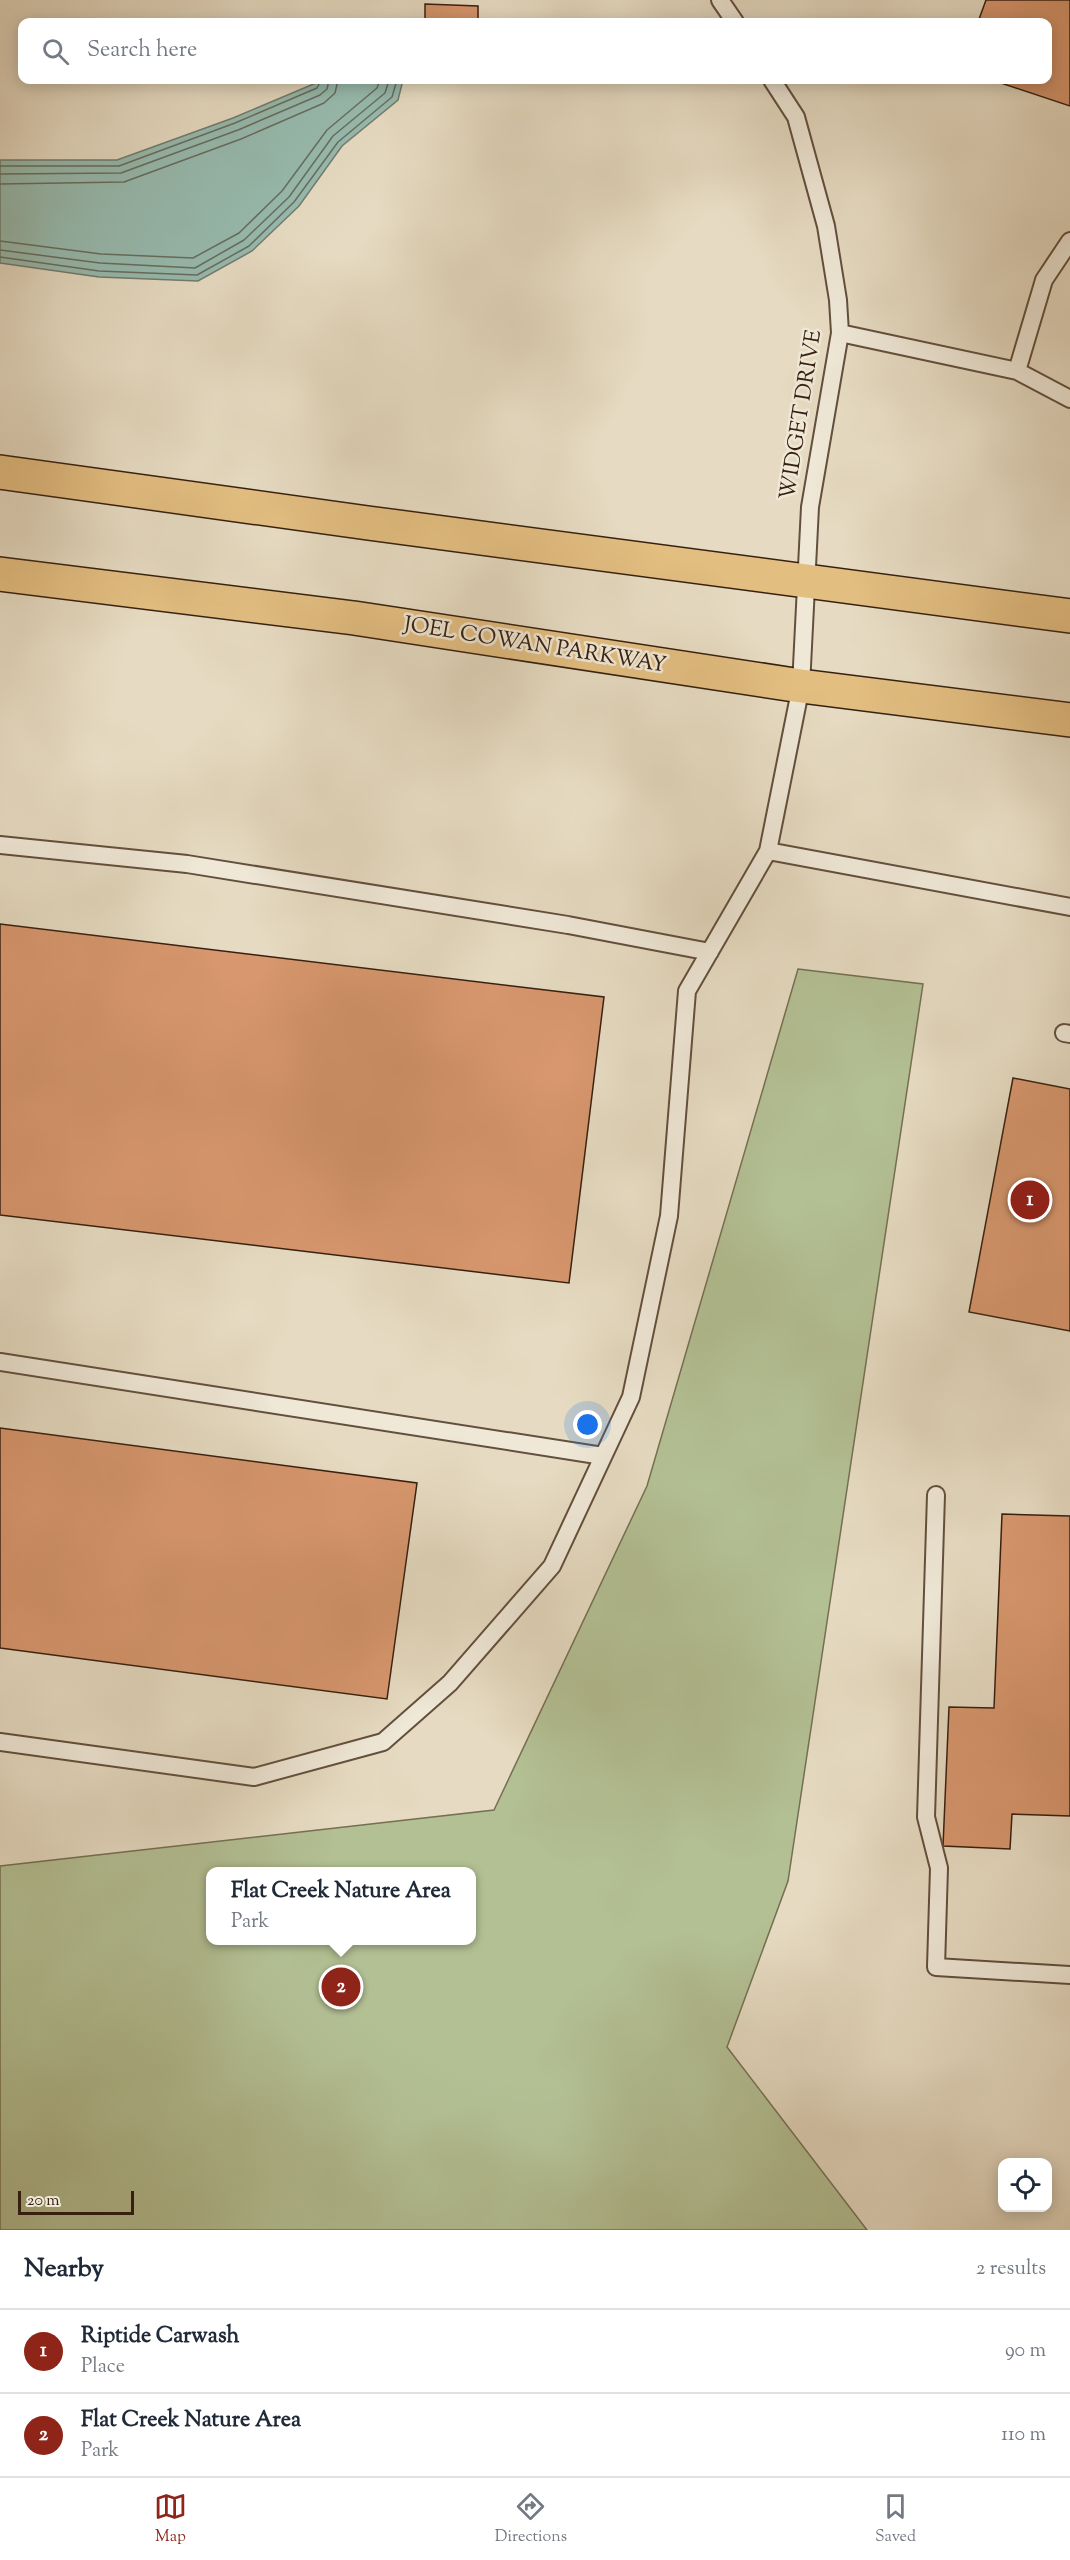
<!DOCTYPE html>
<html lang="en">
<head>
<meta charset="utf-8">
<style>
  body { margin:0; font-family:"Sorts Mill Goudy",serif; background:#f2f2f3; color:#1f2937 }
  .controls { position:absolute; right:18px; bottom:18px; display:grid; overflow:hidden; border-radius:12px; box-shadow:0 3px 15px #0003 }
  .controls button { width:54px; height:54px; display:grid; place-items:center; padding:0; border:0; border-bottom:2px solid #e0e1e3; background:#fff; color:#1f2937; font:30px sans-serif }
  .scale { position:absolute; left:18px; bottom:15px; width:116px; box-sizing:border-box; padding-left:6px; border:3px solid #372011; border-top:0; font-size:16px; line-height:21px; white-space:nowrap; color:#372011; -webkit-text-stroke:4px #efe8d7; paint-order:stroke }
  .you { position:absolute; left:588px; top:1425px; width:21px; height:21px; margin:-15px; border:4px solid #fff; border-radius:50%; background:#1a73e8; box-shadow:0 0 0 9px #1a73e833 }
  .badge { display:grid; place-items:center; width:39px; height:39px; border-radius:50%; background:#8f2418; color:#fff; font-size:20px; font-weight:700 }
  .pin { position:absolute; translate:-50% -50%; border:3px solid #fff; box-shadow:0 2px 6px #0006 }
  .popup { position:absolute; left:206px; top:1867px; width:270px; height:78px; box-sizing:border-box; display:grid; place-content:center; border-radius:12px; background:#fff; filter:drop-shadow(0 2px 4px #0005); font-size:20px; white-space:nowrap; color:#747a83 }
  .popup b { font-size:22px; color:#1f2937 }
  .popup::after { content:''; position:absolute; left:50%; top:100%; margin-left:-12px; border:12px solid transparent; border-top-color:#fff }
  .list { margin:0; padding:0; list-style:none }
  h2 { display:flex; justify-content:space-between; align-items:center; height:78px; margin:0; padding:0 24px; font-size:26px }
  h2 small { font-size:20px; font-weight:400; color:#747a83 }
  .list li { display:grid; grid-template-columns:39px 1fr auto; gap:18px; align-items:center; box-sizing:border-box; height:84px; padding:0 24px; border-top:2px solid #e0e1e3 }
  .list b { display:block; font-size:22px; white-space:nowrap }
  .list p { margin:0; font-size:20px; white-space:nowrap; color:#747a83 }
  .list em { font-size:20px; font-style:normal; color:#747a83 }
  .icon { flex:none; width:33px; height:33px; fill:none; stroke:currentColor; stroke-width:2; stroke-linecap:round; stroke-linejoin:round }
  .map { position:relative; flex:none; width:1070px; height:2230px; overflow:hidden }
  .search { position:absolute; background:#fff; box-shadow:0 3px 15px #0003; left:18px; right:18px; top:18px; height:66px; display:flex; align-items:center; gap:15px; box-sizing:border-box; padding:0 21px; border-radius:12px; color:#747a83; font-size:22px }
  .sheet { height:246px; background:#fff }
  nav { display:flex; justify-content:space-around; align-items:center; box-sizing:border-box; height:84px; border-top:2px solid #e0e1e3; background:#fff; font-size:16px; color:#747a83 }
  nav a { display:grid; justify-items:center; gap:3px }
  nav .on { color:#8f2418 }
  .map>svg:first-child { display:block }
  .green { fill:#b3c094; stroke:#757052; stroke-width:1.5; fill-rule:evenodd }
  .water { fill:#97bbaf; stroke:#717d70; stroke-width:1.5 }
  .lines { fill:none; stroke-linecap:round; stroke-linejoin:round }
  .shore { stroke:#676e60; stroke-width:1.5 }
  .building { fill:#d8976e; stroke:#372011; stroke-width:1.5 }
  .service-casing { stroke:#634f3d; stroke-width:20 }
  .primary-casing { stroke:#372011; stroke-width:36 }
  .service { stroke:#efe8d7; stroke-width:16 }
  .primary { stroke:#e3be81; stroke-width:33 }
  .labels { text-anchor:middle; dominant-baseline:central; stroke-width:5; stroke-linejoin:round; paint-order:stroke }
  .street-label { font-size:22px; fill:#372011; stroke:#efe8d7 }
</style>
</head>
<body>
<div class="map">
<svg width="1070" height="2230" viewBox="0 0 1070 2230">
  <rect width="100%" height="100%" fill="#e6dbc2"/>
  <filter id="stains"><feTurbulence type="fractalNoise" baseFrequency=".00333" numOctaves="4"/><feColorMatrix values="0 0 0 0 .2 0 0 0 0 .09 0 0 0 0 .02 0 0 0 .5 -.17"/></filter>
  <radialGradient id="worn" r=".72"><stop offset=".6" stop-color="#630" stop-opacity="0"/><stop offset="1" stop-color="#630" stop-opacity=".3"/></radialGradient>
  <path class="green" d="M798,969L923,984L788,1881L727,2047L867,2230H0V1866L494,1810L647,1486ZM210,1872H472V1940H210Z"/>
  <path class="water" d="M323,80H403L398,100L342,146L299,206L252,251L198,281L99,277L0,263V160H117L233,118Z"/>
  <g class="lines">
    <path class="shore" d="M0,166H119L235,123L317,88L321,80
      M0,174L121,173L238,130L320,95L327,89L329,80
      M0,184L124,182L241,139L324,103L335,93L338,80
      M0,241L101,254L193,258L239,233L282,191L327,130L377,88L380,80
      M0,250L100,263L195,268L244,240L289,197L333,136L385,93L389,80
      M0,257L99,271L197,275L249,246L294,202L338,142L392,97L397,80"/>
  </g>
  <path class="building" d="M986,0H1070V106L992,80H1048V22H978Z
    M425,4L478,6V22H425Z
    M0,924L604,997L569,1283L0,1215Z
    M1013,1078L1070,1089V1331L969,1312Z
    M0,1428L417,1483L387,1699L0,1648Z
    M1002,1514L1070,1516V1816L1012,1814L1010,1849L943,1846L949,1707L994,1708Z"/>
  <g class="lines">
    <g class="service-casing">
      <path id="service" d="M720,0L735,22
        M840,333L1017,371L1070,399
        M1017,371L1044,280L1070,241
        M0,845L187,864L568,925L710,952
        M768,851L1070,907
        M1064,1033L1070,1034
        M0,1362L603,1456
        M936,1495L926,1817L939,1868L936,1967L1070,1975
        M0,1742L254,1777L383,1742L450,1683L552,1566L631,1397L669,1216L687,991L768,851L801,686L810,507L840,333L838,300L826,226L796,117L772,80"/>
    </g>
    <g class="primary-casing">
      <path id="primary" d="M0,472L368,523L1070,616
        M0,574L354,618L801,686L1070,720"/>
    </g>
    <use href="#service" class="service"/>
    <use href="#primary" class="primary"/>
  </g>
  <g class="labels">
    <g class="street-label">
      <text transform="translate(802 415) rotate(-81)">WIDGET DRIVE</text>
      <text transform="translate(535 646) rotate(9)">JOEL COWAN PARKWAY</text>
    </g>
  </g>
  <rect width="100%" height="100%" filter="url(#stains)"/>
  <rect width="100%" height="100%" fill="url(#worn)"/>
</svg>
<div class="controls">
<button><svg class="icon" aria-label="locate" viewBox="0 0 24 24"><circle cx="12" cy="12" r="6"/><path d="M12 2v4M12 18v4M2 12h4M18 12h4"/></svg></button>
</div>
<div class="scale">20 m</div>
<div class="you"></div>
<div class="pin badge" style="left:1030px;top:1200px">1</div>
<div class="pin badge" style="left:341px;top:1987px">2</div>
<div class="popup"><b>Flat Creek Nature Area</b>Park</div>
<div class="search"><svg class="icon" aria-label="search" viewBox="0 0 24 24"><circle cx="10" cy="10" r="6"/><path d="M15 15l6 6"/></svg>Search here</div>
</div>
<section class="sheet">
<h2>Nearby<small>2 results</small></h2>
<ul class="list">
<li><span class="badge">1</span><div><b>Riptide Carwash</b><p>Place</p></div><em>90 m</em></li>
<li><span class="badge">2</span><div><b>Flat Creek Nature Area</b><p>Park</p></div><em>110 m</em></li>
</ul>
</section>
<nav>
<a class="on"><svg class="icon" aria-label="map" viewBox="0 0 24 24"><path d="M3 6l6-2 6 2 6-2v14l-6 2-6-2-6 2zM9 4v14M15 6v14"/></svg>Map</a>
<a><svg class="icon" aria-label="directions" viewBox="0 0 24 24"><path d="M12 3l9 9-9 9-9-9zM9 14v-3h6M13 9l2 2-2 2"/></svg>Directions</a>
<a><svg class="icon" aria-label="saved" viewBox="0 0 24 24"><path d="M7 4h10v16l-5-4-5 4z"/></svg>Saved</a>
</nav>
</body>
</html>
